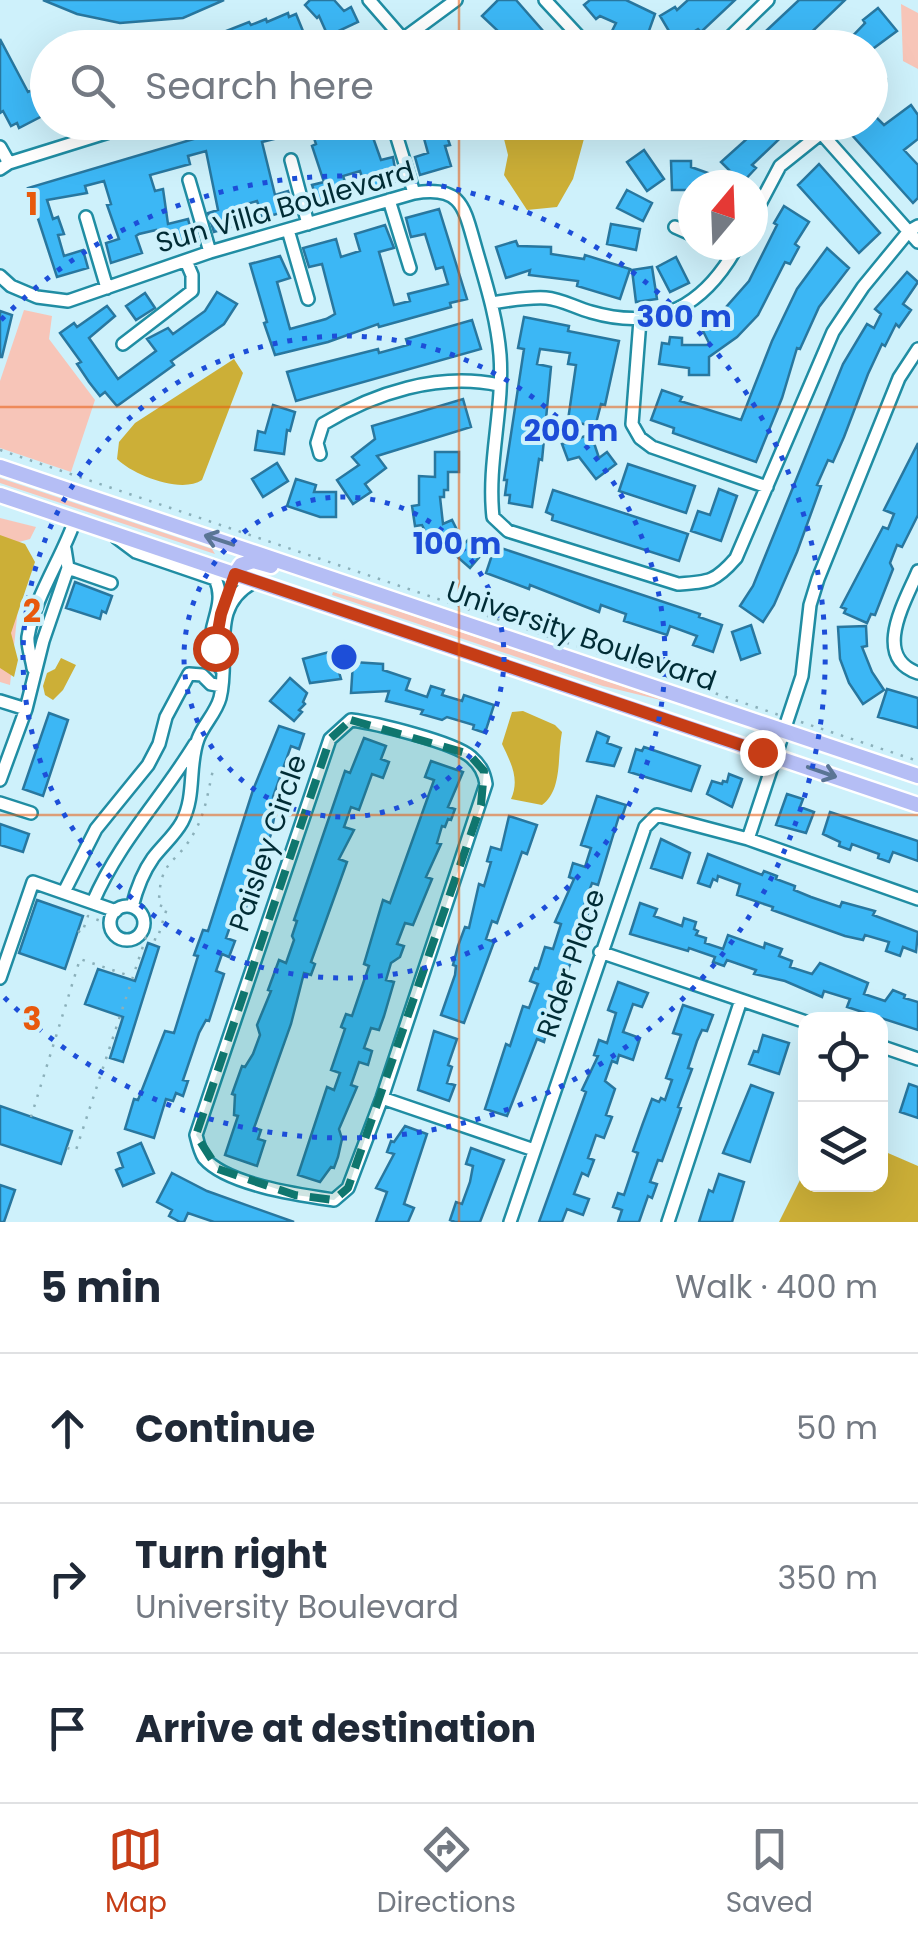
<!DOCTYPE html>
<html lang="en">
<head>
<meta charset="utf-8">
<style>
  body { margin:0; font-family:Poppins,sans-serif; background:#f2f2f3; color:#1f2937 }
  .controls { position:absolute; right:30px; bottom:30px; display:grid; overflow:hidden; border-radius:20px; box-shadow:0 10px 40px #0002 }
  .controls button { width:90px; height:90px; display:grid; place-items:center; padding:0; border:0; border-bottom:2px solid #e0e1e3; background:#fff; color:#1f2937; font:50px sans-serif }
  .compass { position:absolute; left:678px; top:170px; width:90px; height:90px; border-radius:50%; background:#fff; box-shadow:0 10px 40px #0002; rotate:19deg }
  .stop { position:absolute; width:30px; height:30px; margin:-22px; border:8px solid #c63d16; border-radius:50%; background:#fff }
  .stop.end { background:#c63d16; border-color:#fff; box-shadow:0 2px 10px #0008 }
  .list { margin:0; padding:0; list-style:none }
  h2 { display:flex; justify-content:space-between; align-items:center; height:130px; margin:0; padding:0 40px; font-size:42px }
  h2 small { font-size:32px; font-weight:400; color:#747a83 }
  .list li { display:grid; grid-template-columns:65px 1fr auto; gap:30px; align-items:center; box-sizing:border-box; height:150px; padding:0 40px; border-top:2px solid #e0e1e3 }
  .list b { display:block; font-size:38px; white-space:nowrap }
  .list p { margin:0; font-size:32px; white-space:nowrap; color:#747a83 }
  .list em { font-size:32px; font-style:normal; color:#747a83 }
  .icon { flex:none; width:55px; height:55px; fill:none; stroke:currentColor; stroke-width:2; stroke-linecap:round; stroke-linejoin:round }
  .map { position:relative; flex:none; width:918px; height:1222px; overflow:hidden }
  .search { position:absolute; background:#fff; box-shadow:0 10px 40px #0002; left:30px; right:30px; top:30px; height:110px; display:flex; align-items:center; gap:25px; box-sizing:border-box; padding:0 35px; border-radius:55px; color:#747a83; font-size:38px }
  .sheet { height:580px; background:#fff }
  nav { display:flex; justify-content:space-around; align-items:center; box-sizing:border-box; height:140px; border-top:2px solid #e0e1e3; background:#fff; font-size:28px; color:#747a83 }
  nav a { display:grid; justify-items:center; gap:5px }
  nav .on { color:#c63d16 }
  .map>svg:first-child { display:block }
  .green { fill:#f7c5b8 }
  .water { fill:#ccaf37 }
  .building { fill:#3cb7f5; stroke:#28779f; stroke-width:2.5 }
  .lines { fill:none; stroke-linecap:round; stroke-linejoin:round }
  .minor-casing { stroke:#208da3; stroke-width:16 }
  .major-casing { stroke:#fff; stroke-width:19 }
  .path { stroke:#8bb0ba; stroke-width:2.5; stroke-dasharray:2.5 8; stroke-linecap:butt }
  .minor { stroke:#fff; stroke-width:11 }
  .major { stroke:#b5bef5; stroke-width:14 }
  .oneway { stroke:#5a7595 }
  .route { stroke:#c63d16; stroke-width:12 }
  .marked { fill:#0f766e; fill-opacity:0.2; stroke:#0f766e; stroke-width:8; stroke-dasharray:20 12; stroke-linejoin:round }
  .grid { fill:none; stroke:#e8590c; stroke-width:2.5; stroke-opacity:0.55 }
  .ring { fill:none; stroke:#1d4ed8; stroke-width:5; stroke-dasharray:5 10 }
  .labels { text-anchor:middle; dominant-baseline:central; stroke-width:8; stroke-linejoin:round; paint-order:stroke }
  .street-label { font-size:28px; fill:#002c35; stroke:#cef1fb }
  .grid-label { font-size:32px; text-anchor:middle; font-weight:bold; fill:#e8590c; stroke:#cef1fb; stroke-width:8; stroke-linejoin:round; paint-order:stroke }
  .centre { fill:#1d4ed8; stroke:#cef1fb; stroke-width:5 }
  .ring-label { font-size:30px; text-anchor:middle; font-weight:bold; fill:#1d4ed8; stroke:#cef1fb; stroke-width:8; stroke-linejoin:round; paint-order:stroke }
</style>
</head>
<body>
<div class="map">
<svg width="918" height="1222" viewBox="0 0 918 1222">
  <rect width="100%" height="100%" fill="#cef1fb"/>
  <path class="green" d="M901,4L918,13V69L903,61Z
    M24,310L52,316L49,339L95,400L71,472L0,448V381Z
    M0,478L212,549L215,554L0,483Z
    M0,518L36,527L30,539L19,542V598L10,685L0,682Z
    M333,592L398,611L669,702L603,686L332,595Z"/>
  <path class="water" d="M500,123H562L585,135L573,179L557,207L527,210L504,175L508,155Z
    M234,359L243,373L202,480C181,494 133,475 117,459L119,442L135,423Z
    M0,535L25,544L35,562L11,633L18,660L14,677L0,668Z
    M61,658L76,665L63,690L53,700L45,695L43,686L47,673L55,669Z
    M523,711L555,725L562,732C557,755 563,790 542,805L511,799C520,779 511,763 502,744L512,712Z
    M881,1150L918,1166V1222H779L805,1170L806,1184H880Z"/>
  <path class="building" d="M43,0H224L183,18L120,23L77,14Z
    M310,0H334L344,11L351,7L358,22L328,36L319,16L317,18L305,5Z
    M498,0H516L558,48H516L482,16Z
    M590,0H626L655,14L645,42L612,31L616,23L600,16L596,19L584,5Z
    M688,0H735L701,32L698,29L676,43L660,16L675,7L677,10Z
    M799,0H845L795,48H748Z
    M878,8L897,31L874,48H841L865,23L863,20Z
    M288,13L289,17L296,14L307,41L284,48H265L263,44L255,48H183L249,22L251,25L266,19L267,22Z
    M0,39L28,92L48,84V113L19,128L17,123L11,126L3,111L0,113Z
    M911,105L918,115V139L904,150L918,165V198L913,203L851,134L863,122H870V111L884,125Z
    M251,122H357L360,132L370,129L381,160L393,157L397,181L366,189L360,171L343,176L349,194L318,203L312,185L324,182L312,146L316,144L310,126L294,131V134L262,142L275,195L288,191L294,209L263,218L257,201L240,206L245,223L214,232L208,213L218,210L206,151L188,156L190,164L150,175L155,191L163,189L168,224L188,219L193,238L160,247L156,230L139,234L136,236L142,253L111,263L106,243L119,239L107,205L111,204L104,181L85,186L87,193L47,200L53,219L58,217L64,234L58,235L64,256L83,250L88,268L57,277L28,188Z
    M425,122H442L450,145L445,146L451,166L420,175L415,157L428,153L420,124Z
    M753,122H797L752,165L756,168L742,183L721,162L759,128Z
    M644,150L664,179L647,191L627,162Z
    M671,161H691V167L722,178L719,185H691V190H672Z
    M819,164L880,233L859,253L798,185Z
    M627,190L652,203L643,221L617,208Z
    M784,206L809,222L795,244L799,247L790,264L785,262L758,315L737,337L709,357V375H689V368L659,364L662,343L669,344L670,337L682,338V345H710L701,327L719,315L749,281L777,225L774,223Z
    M439,209L467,299L450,303L451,307L379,327L378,324L328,342L275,355L264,323L267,322L250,264L280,256L290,278L277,282L290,329L326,319L335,314L322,264L309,267L303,248L336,239L341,257L360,251L355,234L385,225L394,248L379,252L394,305L410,301L408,294L448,284L443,267L436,269L425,234L411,237L406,218Z
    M611,224L640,229L636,250L607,244Z
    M516,241L518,246L551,247V254L584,259L585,255L630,269L620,299L577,286L578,281L529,275L530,270L506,278L496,247Z
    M827,248L849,268L819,307L800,349L797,348L782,398L756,462L673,433L674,428L651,420L662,390L682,397L680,401L741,420L772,341L797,289Z
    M676,257L689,283L670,292L657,267Z
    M652,267L657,299L636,302L632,270Z
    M907,272L918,282L903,304L911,310L899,327L896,324L885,346L882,344L868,374L844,437L833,462L828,460L817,485L821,486L797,552L774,605L763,622L740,606L753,586L843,364L867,324L874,328L881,314L875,309Z
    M217,292L237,304L224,324L171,361L174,365L117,406L105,392L100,396L89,382L77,364L81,362L60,333L74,323L77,327L107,306L115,316L89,338L118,379L156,351L147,339L168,328L173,334L205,311Z
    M145,293L155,308L136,320L126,306Z
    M0,311L12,315L2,357H0Z
    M524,317L569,326L568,331L619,341L605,405L601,404L595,427L568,420L576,365L568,364L570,353L540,349L537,364L551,367L542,460L539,459L532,507L509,503L510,495H505L507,480H504L524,349L518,348Z
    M472,320L481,349L296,401L287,372L378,349L379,353L408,345L406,339Z
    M463,399L471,427L377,456L386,468L365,484L371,492L353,504L337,480L359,465L352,457L375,439L372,426Z
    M273,405L295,412L290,431L287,430L284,454L255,450L258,431L265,433Z
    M591,434L599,458L607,452L616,464L596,479L579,457L568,460L562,444Z
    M918,443V515L902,547L897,545L890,563L893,569L875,615L871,614L867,623L844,613L846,609L841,607L883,527L888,529L894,514L884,510Z
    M435,452H459V472H448V490H444V497H440L443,524L452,520L464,544L473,535L487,548L470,568L445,546L435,551L422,525L415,526L412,506L419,505V476L435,477Z
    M277,463L288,481L263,497L252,479Z
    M628,464L695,486L686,513L619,491Z
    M296,479L316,485L314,492H336V517H320L287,506Z
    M719,489L737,496L721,541L691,531L698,511L710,515Z
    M553,490L688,534L679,561L552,520L553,515L546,512Z
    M495,546L700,614L699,617L722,625L713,652L693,645L697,636L670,626L667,635L624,621L626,614L601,605L599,612L530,585L529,589L486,573Z
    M75,582L112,596L106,613L102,611L100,619L66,608Z
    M751,625L760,653L741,660L732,632Z
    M866,626L867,646L862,647L872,672L884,690L863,704L849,683L840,659L838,627Z
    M333,651L341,679L310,683L303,659Z
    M353,662L383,664V670L410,679L406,690L427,697L431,686L444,690L442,695L462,701L464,695L494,705L485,733L473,729L474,725L447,717L442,720L421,714L423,710L386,701L389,691L351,693Z
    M290,678L307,693L303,702L305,704L299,710L302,712L294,721L270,701Z
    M887,689L918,698V728L878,717Z
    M49,713L68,720L43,796L23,789Z
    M279,726L304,734L299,749L291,746L273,797L277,802L271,834L256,880L248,887L243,902L247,904L243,918L234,915L226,938L235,941L229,957L222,954L216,971L224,974L209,1021L206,1020L199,1033L183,1080L188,1081L183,1096L176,1093L173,1101L166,1099L154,1138L125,1129L134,1099L138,1100L165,1031L174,1033L198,956L194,955L203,930L208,931L253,790Z
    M597,732L609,737L607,743L621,748L614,766L587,761Z
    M364,738L386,746L381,759L389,762L383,778L372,774L359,810L351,807L344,827L354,830L339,859L347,862L311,962L315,964L311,975L304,973L291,1024L254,1128L261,1130L258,1139L265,1141L257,1166L225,1155L238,1116L234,1115L235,1095L232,1094L242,1066L245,1067L253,1054L260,1035L257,1025L271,991L268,990L279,960L286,963L294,940L292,936L297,921L294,920L345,771L350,773Z
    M644,747L700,766L691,791L629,772L636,749L642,751Z
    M431,761L463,772L448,807L455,809L451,820L448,819L445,827L442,826L437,843L441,844L426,877L432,879L413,925L405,923L397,944L404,946L400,957L391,963L386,980L394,982L384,1016L379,1030L371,1028L364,1048L372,1051L368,1065L359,1062L351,1085L357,1087L339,1129L342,1139L338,1157L334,1168L331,1167L320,1182L298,1175L327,1087L334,1090L340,1073L331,1070L345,1029L341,1027L346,1014L352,1016L369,966L364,964L383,900L390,903L434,780L425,777Z
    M729,774L742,779L732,807L707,794L712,781L722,784L723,781L727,782Z
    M787,794L803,799L800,807L814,812L806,833L776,825Z
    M597,796L626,805L622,817L619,816L598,885L592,883L584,906L590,908L556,1004L550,1002L540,1032L546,1034L544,1042L537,1039L507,1116L485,1109L506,1044L510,1046L523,1006L529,1008L538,984L530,981L535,968L538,969L545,947L553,949L561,924L555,922L574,879L569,877L573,863L585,867L591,848L581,845Z
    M830,812L918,841V861L893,852L889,862L878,858L879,854L852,844L850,850L839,846L840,842L823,834Z
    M509,816L537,825L527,854L522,852L497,923L492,921L486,939L494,942L464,1023L441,1015L455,975L456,966L453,965L458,946L465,927L469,928L479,884L484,886L491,862L487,861L491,847L501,850Z
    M0,824L29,834L23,852L0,845Z
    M661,839L690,853L682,878L651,868Z
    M708,854L762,875L764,871L777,876L776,879L795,886L794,890L811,897L840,907L842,902L875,911L873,915L918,932L916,952L903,947L900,956L886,951L889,942L865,935L863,940L845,936L772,910L773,907L737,895L740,884L718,876L717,881L713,879L710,887L698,883Z
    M37,900L83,916L65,969L19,953Z
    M640,903L657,909L654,916L682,926L684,918L696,922L694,929L698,931L696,935L706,938L705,943L723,949L728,935L764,948L765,943L782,949L779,956L792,961L790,967L812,974L820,963L868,983L864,994L885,1001L893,990L905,995L904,998L918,1002V1030L847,1007L850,999L824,991L822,997L785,981L754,974L756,970L727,960L724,966L713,962L715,957L689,948L688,951L630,934Z
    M148,943L159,947L123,1062L110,1058L123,1017L85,1004L98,969L135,981Z
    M618,982L648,993L642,1007L633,1004L623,1032L640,1038L633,1060L619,1055L617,1063L612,1061L605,1081L615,1089L606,1115L612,1117L604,1138L596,1135L588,1158L594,1160L588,1176L582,1173L574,1194L589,1199L583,1215L567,1209L562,1222H539L586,1092L582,1090L598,1056L594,1055L599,1040L607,1043L616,1013L608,1010Z
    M683,1005L713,1015L707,1031L702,1030L697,1041L688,1068L692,1069L678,1107L681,1108L662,1161L658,1160L650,1182L657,1184L652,1198L648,1196L639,1222H618L622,1210L613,1207L618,1193L624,1195L638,1153L633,1151L643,1123L652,1099L659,1102L661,1098L665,1100L672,1080L666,1078L681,1035L673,1033Z
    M434,1031L457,1039L448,1065L452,1067L447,1083L455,1085L449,1101L418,1090Z
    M763,1035L789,1043L779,1074L749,1064L754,1051L758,1052Z
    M909,1084L918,1087V1118L900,1112Z
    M751,1085L773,1093L750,1162L723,1153Z
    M0,1106L72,1131L61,1164L0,1144Z
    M405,1126L427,1134L404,1204L414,1208L408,1222H376L387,1192L376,1188L394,1154L387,1152L391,1141L394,1142Z
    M141,1143L154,1173L123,1186L116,1170L123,1167L118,1153Z
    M471,1148L504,1160L480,1222H455L450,1220L456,1202L462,1204L470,1182L473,1166L466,1164Z
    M172,1173L207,1191L294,1222H214L188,1213L184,1222H180L169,1216L172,1210L157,1202Z
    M719,1174L744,1182L732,1222H699L709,1190L713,1192Z
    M0,1185L15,1190L4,1222H0Z"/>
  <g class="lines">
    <g class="minor-casing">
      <path id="minor" d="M369,0L403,39
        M545,0L584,42L595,48
        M376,48L403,39L456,0
        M719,48L768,0
        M870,90L880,81
        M395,131L414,193
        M822,134L918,242
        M0,147L9,163
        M291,160L308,224
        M0,169L9,163L141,122
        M189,180L210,252
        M389,200L410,268
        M86,217L107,288
        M753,217L780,166L835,122
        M675,227L693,235
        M288,230L308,299
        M713,245L732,254
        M0,276L11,286L37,297L68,301L210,252L414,193C463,185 464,208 476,249C486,284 497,318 500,355C504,409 487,463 493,517L508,531L678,584C709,582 715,582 736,558L833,332L863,287L909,231L918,226
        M492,303C510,300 528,297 546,298C561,299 576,308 591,312C660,332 705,305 738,245
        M640,320L632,424L640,438L652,447L767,487
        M123,344L192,291V275L186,261
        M320,454L317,443L323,424C374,393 439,372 499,385
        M116,537L136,552L215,579C231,611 193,636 222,670
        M68,568L111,583
        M918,571C906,600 871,657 918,673
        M33,668C32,659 27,647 28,637C34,598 62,558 75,520
        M0,701L26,709
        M351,720C375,723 454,742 471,757C480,765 484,772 486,784L382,1098L348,1188L334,1200C300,1195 227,1185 204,1158C200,1152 198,1143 196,1135L330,739Z
        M0,780L26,709L43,641L68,568L65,549
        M0,803L31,813
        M748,839L802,676L810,605L818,579L899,378L918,349
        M64,892L96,829L148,765L159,744L166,717L189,674L202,675L211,684L222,686
        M93,902C120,840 160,801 195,744
        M110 923a17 17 0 1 1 34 0a17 17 0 1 1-34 0Z
        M132,907C136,891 143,872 153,858C162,846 175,835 182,822C196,795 188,766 198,739C203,725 216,713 220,698C231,655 207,605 256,581
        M600,952L806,1022
        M0,978L33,882L116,911
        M880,1046L918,1059
        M382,1098L534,1150
        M510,1222L645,827L657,815L748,839L918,899
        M668,1222L741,1000"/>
    </g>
    <g class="major-casing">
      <path id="major" d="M0,467L918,776
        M0,495L918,805
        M235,574L241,565L253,561L271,566"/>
    </g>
    <path class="path" d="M0,450L779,715
      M801,722L918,761
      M78,931L82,933L88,916L103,922
      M31,1117L80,959L130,976
      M67,1148L76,1150L146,937L157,940L167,908L159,905C159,857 176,867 195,831C206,811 208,791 213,770"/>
    <use href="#minor" class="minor"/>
    <use href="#major" class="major"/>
  </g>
  <defs><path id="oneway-shaft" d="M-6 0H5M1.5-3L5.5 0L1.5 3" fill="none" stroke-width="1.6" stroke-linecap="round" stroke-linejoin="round" transform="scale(2.5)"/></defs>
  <g class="oneway">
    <use href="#oneway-shaft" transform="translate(219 540) rotate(-162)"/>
    <use href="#oneway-shaft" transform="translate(822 772) rotate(19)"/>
  </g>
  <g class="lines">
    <path class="route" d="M215,648L221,614L235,574L762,752"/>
  </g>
  <path class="marked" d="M351,720L469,754L484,771L481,805L348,1188L334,1200L295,1195L218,1169L196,1135L330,739Z"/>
  <path class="grid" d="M459,0V48M459,122V1222M0,407H918M0,815H918"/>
  <g class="ring">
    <circle cx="344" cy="657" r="160"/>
    <circle cx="344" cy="657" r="321"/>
    <path d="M1 320A481 481 0 1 1 1 994"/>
  </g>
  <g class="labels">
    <g class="street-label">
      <text transform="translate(285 207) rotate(-16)">Sun Villa Boulevard</text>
      <text transform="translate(581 636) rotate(19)">University Boulevard</text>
      <text transform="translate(268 843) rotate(-71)">Paisley Circle</text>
      <text transform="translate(571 963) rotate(-71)">Rider Place</text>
    </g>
  </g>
  <g class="grid-label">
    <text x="32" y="215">1</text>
    <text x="32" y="622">2</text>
    <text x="32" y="1030">3</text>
  </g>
  <circle cx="344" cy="657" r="15" class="centre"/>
  <g class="ring-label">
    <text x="684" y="327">300 m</text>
    <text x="571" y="441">200 m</text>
    <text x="457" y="554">100 m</text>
  </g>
</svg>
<div class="controls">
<button><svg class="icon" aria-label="locate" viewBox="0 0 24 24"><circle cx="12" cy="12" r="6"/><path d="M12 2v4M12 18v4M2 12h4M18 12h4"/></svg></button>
<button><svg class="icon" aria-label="layers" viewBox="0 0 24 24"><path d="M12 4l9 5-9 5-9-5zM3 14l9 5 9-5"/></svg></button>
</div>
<svg class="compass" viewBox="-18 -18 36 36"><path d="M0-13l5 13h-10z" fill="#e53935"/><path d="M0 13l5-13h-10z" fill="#747a83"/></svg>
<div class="stop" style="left:215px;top:648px"></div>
<div class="stop end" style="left:762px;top:752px"></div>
<div class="search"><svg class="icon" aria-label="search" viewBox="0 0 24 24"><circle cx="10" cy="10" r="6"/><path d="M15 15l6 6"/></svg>Search here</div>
</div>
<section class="sheet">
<h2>5 min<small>Walk · 400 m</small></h2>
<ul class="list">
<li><svg class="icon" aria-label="ahead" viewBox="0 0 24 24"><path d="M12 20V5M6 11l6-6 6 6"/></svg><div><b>Continue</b></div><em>50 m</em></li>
<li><svg class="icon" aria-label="right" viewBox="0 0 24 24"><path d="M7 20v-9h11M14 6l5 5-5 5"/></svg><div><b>Turn right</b><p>University Boulevard</p></div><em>350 m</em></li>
<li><svg class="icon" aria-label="arrive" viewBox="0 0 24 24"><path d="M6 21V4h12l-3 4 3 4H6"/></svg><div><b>Arrive at destination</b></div></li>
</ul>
</section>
<nav>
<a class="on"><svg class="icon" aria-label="map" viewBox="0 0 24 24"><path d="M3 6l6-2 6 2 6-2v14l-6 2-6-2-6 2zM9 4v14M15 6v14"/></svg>Map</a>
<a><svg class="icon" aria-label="directions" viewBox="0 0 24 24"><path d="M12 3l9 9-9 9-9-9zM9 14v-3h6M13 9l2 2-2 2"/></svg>Directions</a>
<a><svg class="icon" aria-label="saved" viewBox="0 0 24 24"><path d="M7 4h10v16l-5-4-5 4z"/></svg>Saved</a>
</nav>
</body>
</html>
